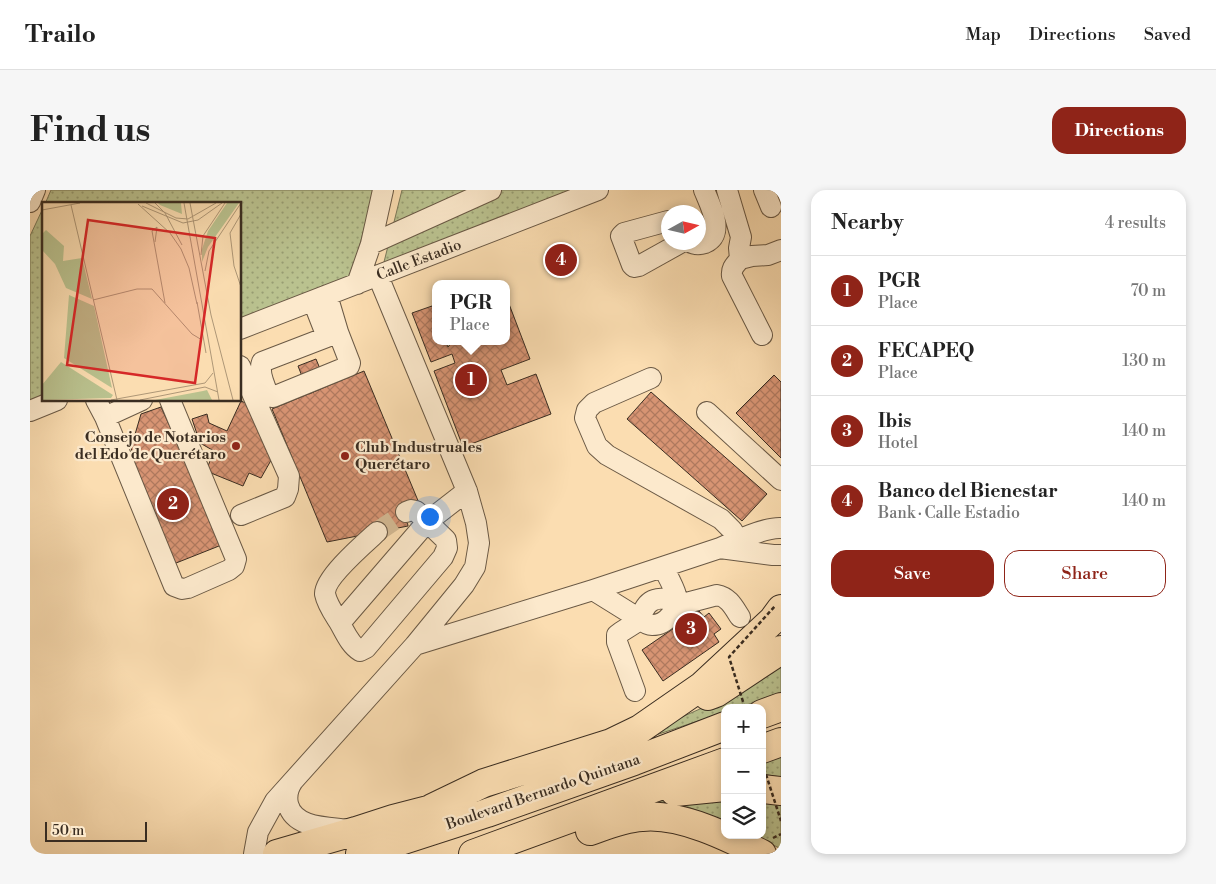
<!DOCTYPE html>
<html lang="en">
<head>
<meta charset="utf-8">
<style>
  body { margin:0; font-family:"Libre Bodoni",serif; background:#f6f6f6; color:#222 }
  .controls { position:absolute; right:15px; bottom:15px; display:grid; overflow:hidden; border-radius:10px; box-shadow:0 2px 8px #0003 }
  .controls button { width:45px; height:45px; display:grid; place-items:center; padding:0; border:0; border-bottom:1px solid #e0e0e0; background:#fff; color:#222; font:25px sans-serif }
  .compass { position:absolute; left:631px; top:15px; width:45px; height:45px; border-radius:50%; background:#fff; box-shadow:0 2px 8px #0003; rotate:82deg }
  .scale { position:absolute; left:15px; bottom:12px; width:102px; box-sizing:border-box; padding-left:5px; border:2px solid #3a2d21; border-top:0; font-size:14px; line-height:18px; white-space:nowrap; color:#3a2d21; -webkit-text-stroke:4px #fce9cc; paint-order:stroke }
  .you { position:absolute; left:399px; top:326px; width:18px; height:18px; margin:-12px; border:4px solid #fff; border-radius:50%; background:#1a73e8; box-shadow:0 0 0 8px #1a73e833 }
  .badge { display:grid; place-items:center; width:32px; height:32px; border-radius:50%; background:#8f2418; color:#fff; font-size:16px; font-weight:700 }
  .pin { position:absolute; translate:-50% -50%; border:2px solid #fff; box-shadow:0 1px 5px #0006 }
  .popup { position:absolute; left:402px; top:90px; width:78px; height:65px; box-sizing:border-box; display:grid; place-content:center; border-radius:10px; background:#fff; filter:drop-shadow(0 1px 4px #0005); font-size:16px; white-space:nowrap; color:#767676 }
  .popup b { font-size:19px; color:#222 }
  .popup::after { content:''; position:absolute; left:50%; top:100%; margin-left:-10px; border:10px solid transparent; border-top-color:#fff }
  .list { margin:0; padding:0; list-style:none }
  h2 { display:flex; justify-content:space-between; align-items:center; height:65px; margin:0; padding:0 20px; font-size:21px }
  h2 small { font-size:16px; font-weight:400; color:#767676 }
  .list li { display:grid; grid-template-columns:32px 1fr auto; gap:15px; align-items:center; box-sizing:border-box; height:70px; padding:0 20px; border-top:1px solid #e0e0e0 }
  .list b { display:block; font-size:19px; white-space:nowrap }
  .list p { margin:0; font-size:16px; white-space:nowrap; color:#767676 }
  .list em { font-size:16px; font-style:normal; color:#767676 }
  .actions { display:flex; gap:10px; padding:15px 20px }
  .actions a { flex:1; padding:11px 0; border:1px solid #8f2418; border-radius:15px; text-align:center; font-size:18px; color:#8f2418 }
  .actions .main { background:#8f2418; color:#fff }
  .icon { flex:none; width:28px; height:28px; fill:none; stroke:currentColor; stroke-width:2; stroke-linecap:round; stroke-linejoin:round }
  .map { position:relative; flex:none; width:751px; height:664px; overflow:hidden; border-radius:15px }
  header { display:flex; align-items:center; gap:30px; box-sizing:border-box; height:70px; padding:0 25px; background:#fff; border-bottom:1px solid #e0e0e0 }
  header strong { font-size:24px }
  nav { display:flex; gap:28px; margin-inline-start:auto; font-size:18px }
  .intro { display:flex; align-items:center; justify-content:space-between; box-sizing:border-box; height:120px; padding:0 30px }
  h1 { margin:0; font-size:35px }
  .button { padding:12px 22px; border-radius:15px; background:#8f2418; color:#fff; font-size:18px; font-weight:700 }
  main { display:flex; gap:30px; padding:0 30px }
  aside { flex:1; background:#fff; border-radius:15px; box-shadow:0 2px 8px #0003 }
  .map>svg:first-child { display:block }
  .grass { fill:url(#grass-dots); stroke:#7a7858 }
  .building { fill:url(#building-cross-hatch); stroke:#3a2d21 }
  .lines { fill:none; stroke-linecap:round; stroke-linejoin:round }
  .minor-tunnel { stroke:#d4ba94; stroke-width:20; stroke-dasharray:20 10; stroke-linecap:butt }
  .minor-casing { stroke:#6a5945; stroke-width:22 }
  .highway-casing { stroke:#3a2d21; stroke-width:30 }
  .path { stroke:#3a2d21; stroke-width:2.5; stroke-dasharray:4 2.5; stroke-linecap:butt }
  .minor { stroke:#fce9cc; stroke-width:20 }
  .highway { stroke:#fbddb1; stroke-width:28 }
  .path-bridge { stroke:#3a2d21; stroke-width:2.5; stroke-dasharray:4 2.5; stroke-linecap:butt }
  .poi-dot { fill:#8f2418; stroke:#fce9cc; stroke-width:2 }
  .labels { text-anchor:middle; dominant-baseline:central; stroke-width:4.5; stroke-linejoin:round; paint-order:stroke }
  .street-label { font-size:15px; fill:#3a2d21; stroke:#fce9cc }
  .poi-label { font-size:15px; font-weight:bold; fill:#3a2d21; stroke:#fce9cc; text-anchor:end }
  .inset-road { fill:none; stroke:#ae9777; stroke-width:1 }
  .view { fill:#d62828; fill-opacity:0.15; stroke:#d62828; stroke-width:2.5 }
  .inset-edge { fill:none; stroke:#3a2d21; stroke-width:2.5 }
</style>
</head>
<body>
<header>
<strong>Trailo</strong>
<nav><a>Map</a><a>Directions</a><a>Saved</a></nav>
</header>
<div class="intro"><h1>Find us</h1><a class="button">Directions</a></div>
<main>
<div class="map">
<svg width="751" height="664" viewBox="0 0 751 664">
  <defs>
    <pattern id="grass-dots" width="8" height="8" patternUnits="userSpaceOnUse" patternTransform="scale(1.25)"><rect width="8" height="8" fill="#bac28f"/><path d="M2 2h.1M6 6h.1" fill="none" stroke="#989e74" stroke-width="1.8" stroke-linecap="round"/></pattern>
    <pattern id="building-cross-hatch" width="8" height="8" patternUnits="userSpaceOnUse" patternTransform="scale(1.25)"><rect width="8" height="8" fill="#d79473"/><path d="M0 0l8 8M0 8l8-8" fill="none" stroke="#af795e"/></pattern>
  </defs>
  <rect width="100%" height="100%" fill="#fbddb1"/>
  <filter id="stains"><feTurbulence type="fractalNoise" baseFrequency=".004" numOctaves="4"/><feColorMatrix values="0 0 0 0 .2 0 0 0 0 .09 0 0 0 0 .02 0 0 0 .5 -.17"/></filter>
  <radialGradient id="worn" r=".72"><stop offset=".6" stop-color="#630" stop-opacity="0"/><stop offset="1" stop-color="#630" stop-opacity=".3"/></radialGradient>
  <path class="grass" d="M21,0H344L320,93L210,135V14H15Z
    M372,0H555L352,80Z
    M14,16V210L0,216V46Z
    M751,472V503L708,518H695V522L569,564L690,510Z
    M751,560V587L732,584V566Z
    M695,603V631L658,617L620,614L645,608Z
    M732,609L751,613V659L724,645H732Z"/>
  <path class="building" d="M479,114L500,169L471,180L477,195L506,184L521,224L433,257L404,181L425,173L422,164L401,172L382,123L402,116L406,127V151H415L418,157L423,151H476V116Z
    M286,169L297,196L279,204L268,176Z
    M334,181L389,313L375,319L378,336L297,352L242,219Z
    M744,185L751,192V268L706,223Z
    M621,202L737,304L712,331L597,229Z
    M211,211L225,217L241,250L235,259L244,265L231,288L219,283L213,296L176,281L184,261L170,253L162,229L177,224L179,233L197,241Z
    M131,217L194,354L136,377L94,274L105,270L101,258L111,224Z
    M669,421L674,427L679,423L691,439L684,444L689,452L633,491L612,460Z"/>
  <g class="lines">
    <path class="minor-tunnel" d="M347,342L376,322"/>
    <g class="minor-casing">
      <path id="minor" d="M697,0L711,47L709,58L710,69C705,75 701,78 702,86L732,145
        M734,0L741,17
        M0,12L5,0
        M638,31L594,43L591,46L602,75L604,77L609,76L652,52
        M660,52C665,55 669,55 675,53C696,44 680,15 674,0
        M341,54L461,0
        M710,69L722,66L738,65L751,60
        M327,94L341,54L353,0
        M283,111L297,147L232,172C228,182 235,197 239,206L243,207L319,176L320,173L308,142L297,105
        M210,139L568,0
        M210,176L259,286L258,299L255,307L211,325
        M621,188L564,213L557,220L555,228L567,256L577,265L691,329L702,340L708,350
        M66,210L75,227L144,396L152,399L158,398L199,380L204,376L206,369L140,210
        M0,221L27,210
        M677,222L751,290
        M75,227L112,210
        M347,342C335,353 294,388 295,404C297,414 304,424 309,432C315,442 320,455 330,461L336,458L413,367L417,358L416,350L386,321L381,320L376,322
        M690,358L743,365H751
        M563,400L608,428C612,431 616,435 622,435C637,435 648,420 646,405C644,397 637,385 633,377
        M645,416L687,405C699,407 704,418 710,427
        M310,433L397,332L437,301
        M385,455L563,400L690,358C705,351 735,337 751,338
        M605,501L587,452V445L591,442L610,430C616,408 626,407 646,409
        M263,591C258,598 256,605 258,614C264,639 299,637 320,640
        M224,664L228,642L245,611L385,455L434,395L445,377L449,353L446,333L437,301L348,86"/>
    </g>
    <g class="highway-casing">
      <path id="highway" d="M678,506L686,503L751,460
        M732,524L751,517
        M732,559L751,552
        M732,599L751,601
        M645,602L695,597
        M402,618L454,593L581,553L610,539L672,496L743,430L751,419
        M560,641C577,635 594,628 612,627C650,623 698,647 732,664
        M247,664L326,641L363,629L421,614
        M330,664L457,623L604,571L695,536
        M443,664L695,572"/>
    </g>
    <path class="path" d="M743,648L751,644"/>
    <use href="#minor" class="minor"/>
    <use href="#highway" class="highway"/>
    <path class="path-bridge" d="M715,518L699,467L745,416
      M732,572L751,631"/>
  </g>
  <g class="poi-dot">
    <circle cx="206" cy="256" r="5"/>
    <circle cx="315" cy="266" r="5"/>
  </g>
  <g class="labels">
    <g class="street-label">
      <text transform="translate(389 70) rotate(-21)">Calle Estadio</text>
      <text transform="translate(513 602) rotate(-19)">Boulevard Bernardo Quintana</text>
    </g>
    <g class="poi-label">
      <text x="196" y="247">Consejo de Notarios<tspan x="196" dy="17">del Edo de Querétaro</tspan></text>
      <text x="325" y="257" text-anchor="start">Club Industruales<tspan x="325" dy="17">Querétaro</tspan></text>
    </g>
  </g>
  <g transform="translate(12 12)">
    <rect width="199" height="199" fill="#fbddb1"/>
    <path d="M116,1H139L140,12L118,3ZM185,1H197L166,45L160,60V47L166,29ZM4,28L22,44L21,59L40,56L50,97L24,86L13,62L0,48V32ZM27,93L52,104L70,186L22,156ZM19,160L71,193L69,196L0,198V183ZM165,188L170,198H113L161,189Z" fill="#bac28f"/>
    <path class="inset-road" d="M104,1L134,16L146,17L174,1M113,1L123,11L140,43M142,1L177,198M148,1L169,113L191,198M96,2L128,31L139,47L147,66L155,102M29,3L75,198M100,4L141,21L156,18L180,1M0,8L38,1M199,12L188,31L192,64L199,85M113,40L115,25L110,29L123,101M159,53L161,34L183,1M163,69L167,49L199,1M51,98L95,87H110L150,132L160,138M155,100L164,151M69,198L163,181L171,171M98,198L163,185L176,190"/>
    <path class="view" d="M46,18L173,36L153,181L25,163Z"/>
    <rect width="199" height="199" class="inset-edge"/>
  </g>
  <rect width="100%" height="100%" filter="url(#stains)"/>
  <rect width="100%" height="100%" fill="url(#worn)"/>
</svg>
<div class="controls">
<button>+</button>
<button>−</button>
<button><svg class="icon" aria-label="layers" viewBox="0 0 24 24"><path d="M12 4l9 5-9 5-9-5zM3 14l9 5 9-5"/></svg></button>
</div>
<svg class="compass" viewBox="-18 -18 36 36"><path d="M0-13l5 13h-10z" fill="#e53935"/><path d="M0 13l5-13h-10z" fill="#767676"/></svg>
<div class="scale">50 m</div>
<div class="you"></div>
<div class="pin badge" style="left:441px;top:190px">1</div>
<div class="popup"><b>PGR</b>Place</div>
<div class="pin badge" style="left:143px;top:314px">2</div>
<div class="pin badge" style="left:661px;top:439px">3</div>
<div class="pin badge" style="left:531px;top:70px">4</div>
</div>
<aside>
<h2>Nearby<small>4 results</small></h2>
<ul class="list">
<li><span class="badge">1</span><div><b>PGR</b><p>Place</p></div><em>70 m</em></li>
<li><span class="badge">2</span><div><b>FECAPEQ</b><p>Place</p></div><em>130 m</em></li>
<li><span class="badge">3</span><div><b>Ibis</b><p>Hotel</p></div><em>140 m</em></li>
<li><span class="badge">4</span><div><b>Banco del Bienestar</b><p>Bank · Calle Estadio</p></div><em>140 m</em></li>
</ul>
<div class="actions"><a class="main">Save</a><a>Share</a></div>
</aside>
</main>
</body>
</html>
